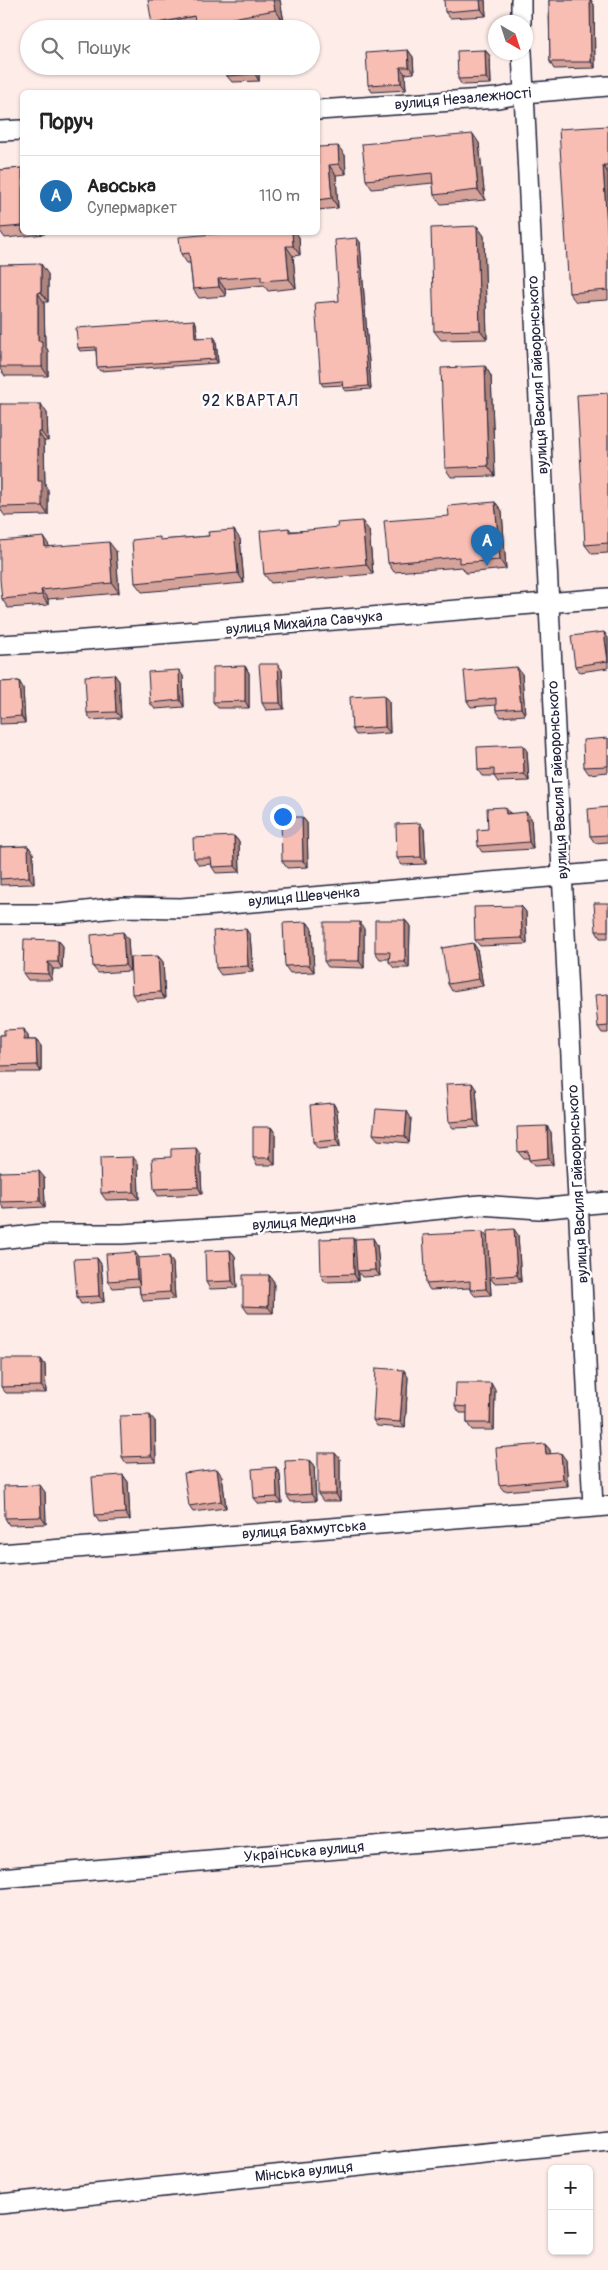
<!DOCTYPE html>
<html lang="uk">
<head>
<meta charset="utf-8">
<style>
  body { margin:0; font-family:Pangolin,sans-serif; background:#f6f6f6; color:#222 }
  .controls { position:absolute; right:15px; bottom:15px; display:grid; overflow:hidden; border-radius:8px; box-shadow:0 1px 4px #0004 }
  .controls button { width:45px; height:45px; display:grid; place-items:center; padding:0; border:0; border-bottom:1px solid #e0e0e0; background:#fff; color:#222; font:25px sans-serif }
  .compass { position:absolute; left:488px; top:15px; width:45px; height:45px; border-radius:50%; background:#fff; box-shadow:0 1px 4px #0004; rotate:141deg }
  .you { position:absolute; left:282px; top:816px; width:18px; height:18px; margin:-12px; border:4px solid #fff; border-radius:50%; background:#1a73e8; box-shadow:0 0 0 8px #1a73e833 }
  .badge { display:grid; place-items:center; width:32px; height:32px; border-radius:50%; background:#1f6fb2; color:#fff; font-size:16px; font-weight:700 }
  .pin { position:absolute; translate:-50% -41px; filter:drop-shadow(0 1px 2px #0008) }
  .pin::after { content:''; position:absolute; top:26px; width:18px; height:15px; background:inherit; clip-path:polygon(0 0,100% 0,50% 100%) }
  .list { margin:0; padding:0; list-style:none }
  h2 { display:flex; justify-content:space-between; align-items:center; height:65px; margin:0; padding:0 20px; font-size:21px }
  h2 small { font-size:16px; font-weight:400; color:#767676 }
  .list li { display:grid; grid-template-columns:32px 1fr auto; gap:15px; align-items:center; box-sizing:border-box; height:80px; padding:0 20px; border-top:1px solid #e0e0e0 }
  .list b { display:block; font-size:19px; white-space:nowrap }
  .list p { margin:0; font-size:16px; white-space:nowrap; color:#767676 }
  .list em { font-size:16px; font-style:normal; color:#767676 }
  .icon { flex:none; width:28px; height:28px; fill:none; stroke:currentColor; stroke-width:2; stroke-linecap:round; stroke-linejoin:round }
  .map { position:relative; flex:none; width:608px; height:2270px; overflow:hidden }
  .search { position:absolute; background:#fff; box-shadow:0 1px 4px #0004; left:20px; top:20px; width:300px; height:55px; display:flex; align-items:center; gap:12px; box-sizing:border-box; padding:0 18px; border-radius:28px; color:#767676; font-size:19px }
  .panel { position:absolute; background:#fff; box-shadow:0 1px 4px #0004; left:20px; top:90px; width:300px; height:145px; border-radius:8px }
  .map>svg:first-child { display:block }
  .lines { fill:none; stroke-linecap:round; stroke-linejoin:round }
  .minor-casing { stroke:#22223b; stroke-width:22 }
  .minor { stroke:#fff; stroke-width:19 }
  .wall { fill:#d6a39a; stroke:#22223b }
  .shaded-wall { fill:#ae857d; stroke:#22223b }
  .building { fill:#f9beb3; stroke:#22223b }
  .labels { text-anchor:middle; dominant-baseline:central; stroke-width:5; stroke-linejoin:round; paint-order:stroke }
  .street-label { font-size:15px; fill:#22223b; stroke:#fff }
  .neighbourhood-label { font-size:16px; letter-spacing:1px; fill:#22223b; stroke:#fff }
</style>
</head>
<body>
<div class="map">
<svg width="608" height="2270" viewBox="0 0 608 2270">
  <rect width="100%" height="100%" fill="#fdece8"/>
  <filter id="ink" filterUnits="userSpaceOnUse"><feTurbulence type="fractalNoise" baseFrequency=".02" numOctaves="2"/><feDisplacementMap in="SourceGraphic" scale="10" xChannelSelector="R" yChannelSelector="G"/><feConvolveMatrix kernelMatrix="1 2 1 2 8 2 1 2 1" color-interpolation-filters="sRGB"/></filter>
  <g filter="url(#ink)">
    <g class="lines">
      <g class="minor-casing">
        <path id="minor" d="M521,0V22
          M522,52L593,1507
          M318,110L498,98L524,93L608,86
          M0,131L22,130
          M0,645L72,641L608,598
          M0,914H59L123,907L181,908L608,872
          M0,1239L42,1234H122L314,1222L480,1205L539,1209L608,1202
          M0,1554L608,1506
          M0,1878L608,1826
          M0,2204L608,2140"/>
      </g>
      <use href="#minor" class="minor"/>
    </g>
    <path class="wall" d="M280,0L284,22L246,29H156L152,24Z
      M485,0L486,16L450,18L445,12Z
      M549,0H591L594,5L595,68L554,69L550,62Z
      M408,50L413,57L414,73L405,74L406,90L372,92L368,85Z
      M485,50L490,56L491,84L462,85L458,79Z
      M227,66H259V81L232,82L227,76Z
      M608,126V300L576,302L569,293Z
      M479,143L485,200L441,204L434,195L433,183L372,189L366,180Z
      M318,147L345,155L346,174L336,175L338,208L318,210Z
      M22,168V232H45V234L5,238L0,231V170Z
      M477,226L484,236L487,339L441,340L434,331Z
      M236,232H295L299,237L300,255L293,256L296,288L268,291L264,285L225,289L226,296L199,298L193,289L190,263H187L181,254Z
      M360,242L371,389L345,391L343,388V385L323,386L321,383L339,301Z
      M0,265L48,274V302H44L45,345L48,351V376H5L0,369Z
      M194,320L196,323L198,338L216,340L218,363L100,371L97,367L96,350L80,351L78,348Z
      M485,366L491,376L495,476L451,477L445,468Z
      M608,393V553L592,554L585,545Z
      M0,404L47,413L48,441H44L45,485L48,490V515L5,516L0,509Z
      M495,502L502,511L506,569L466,573L462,567L394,572L388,563L449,516Z
      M289,528L291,531L369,530L373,574L271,583L264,574Z
      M209,536L240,539L244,583L142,592L135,583L162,540Z
      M50,547L116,551L119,593L48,599V605L8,608L2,599Z
      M604,632L608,638V668L580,672L575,666Z
      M245,666L249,673V708H218L213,702Z
      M282,670L284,709L266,710L262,703Z
      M114,674L119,681L121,718L91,720L87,713Z
      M522,674L525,715L501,717L496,710V705L471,707L467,701Z
      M183,676L184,707L155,709L150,703Z
      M19,681L23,688L25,723L0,724V682Z
      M389,702L390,733L356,735L352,729Z
      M608,738V772L589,774L584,767Z
      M527,751L529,781L498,782L494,776H482L478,770Z
      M608,807V842L595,843L590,836Z
      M510,813L531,818L533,849L482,852L478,846L488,829Z
      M302,817L307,823L308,867L287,868L282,861Z
      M424,829L426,864L402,865L397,858Z
      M234,836L239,842L240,872L216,873L212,867V864L199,865L194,858Z
      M28,846L33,853L34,884L0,885V847Z
      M608,903V938H600L596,931Z
      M521,906L526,912L527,944L480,946L475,940Z
      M405,920L410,926L409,968H394L389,962L390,959H380L375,952Z
      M307,922L312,929L314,972L290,973L285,966Z
      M364,929V968L328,967L324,961Z
      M250,935L253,972L221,975L216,968Z
      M128,939L130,971L98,973L93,967Z
      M58,940L63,946L62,969H53L52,980H28L23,973Z
      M473,943L477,949L483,986L452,991L448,984Z
      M158,956L163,962L165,999L136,1000L132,994Z
      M608,994V1033H602L598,1027Z
      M0,1035L28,1036V1040H36L41,1046V1072H0Z
      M476,1089L479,1127L453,1128L449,1122Z
      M333,1103L337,1110L340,1147L318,1149L313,1142Z
      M411,1118L409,1143L378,1140L373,1134Z
      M271,1127L275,1133V1165H257L253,1158Z
      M551,1132L553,1165L534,1166L529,1160V1158H523L518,1152Z
      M200,1154L202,1194L158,1196L154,1189Z
      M138,1163L139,1199L106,1200L101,1193Z
      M0,1172L44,1177L45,1207L4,1209L0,1203Z
      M518,1235L521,1282L494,1283L490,1277L491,1295L475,1296L470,1290V1288L430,1290L426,1284L487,1237Z
      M353,1238L356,1242L377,1245L380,1276L362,1277L358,1272V1281L325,1282L321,1275Z
      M230,1250L235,1256L237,1288L210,1289L206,1282Z
      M97,1258L101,1264L104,1302L81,1304L77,1297Z
      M139,1258L173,1263L175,1299L144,1301L140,1294L139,1286L113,1288L108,1281Z
      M269,1275L274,1282L273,1313H248L243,1306Z
      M41,1359L45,1365L46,1393H6L1,1387Z
      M408,1377L405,1428L377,1426L373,1420Z
      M495,1390L494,1430H472L467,1423V1413H460L455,1406Z
      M155,1421L156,1462L126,1463L122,1457Z
      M545,1444L550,1450V1454L566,1460L568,1486L504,1491L499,1485Z
      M340,1459V1501H323L318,1494Z
      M309,1460L314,1466L316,1501L291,1502L287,1496Z
      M276,1467L280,1474L282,1503L259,1504L254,1498Z
      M123,1475L128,1482L130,1520L99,1522L95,1515Z
      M222,1476L226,1508L193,1512L189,1506Z
      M45,1492L46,1524L9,1525L5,1518Z"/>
    <path class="shaded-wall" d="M273,0H280L284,22L275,10Z
      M480,0H485L486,16L481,9Z
      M590,0H591L594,5L595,68L591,62Z
      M408,50L413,57L414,73L409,67Z
      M485,50L490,56L491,84L486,78Z
      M254,66H259V81L255,74Z
      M400,67L405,74L406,90L401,83Z
      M473,134L479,143L485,200L478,190Z
      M338,146L345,155L346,174L339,164Z
      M329,165L336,175L338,208L332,198Z
      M603,165L608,173V243Z
      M477,226L484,236L487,339L480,330Z
      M292,232H295L299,237L300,255L293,246Z
      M357,238L360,242L371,389L368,386Z
      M286,246L293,256L296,288L289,279Z
      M41,264L48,274V302L41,292Z
      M218,279L225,289L226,296L219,287Z
      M38,293L44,302L45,345L48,351V376L42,367L38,341Z
      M194,320L196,323L198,341L195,338Z
      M214,337L216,340L218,363L215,359Z
      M485,366L491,376L495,476L488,466Z
      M41,404L47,413L48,441L41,432Z
      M38,432L44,441L45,485L48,490V515L42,506L38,481Z
      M495,502L502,511L506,569L500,560Z
      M362,521L369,530L373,574L366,564Z
      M234,530L240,539L244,583L238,573Z
      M44,537L50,547H45Z
      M109,542L116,551L119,593L112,583Z
      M41,590L48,599V605L42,595Z
      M604,632L608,638V662V661Z
      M278,664L282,670L284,709L280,703Z
      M245,666L249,673V708L245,701Z
      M517,667L522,674L525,715L521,708Z
      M179,670L183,676L184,707L180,700Z
      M114,674L119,681L121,718L116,712Z
      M19,681L23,688L25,723L21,716Z
      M384,695L389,702L390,733L385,727Z
      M523,745L527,751L529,781L524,774Z
      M505,807L510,813L506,814Z
      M526,812L531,818L533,849L529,842Z
      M302,817L307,823L308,867L303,861Z
      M420,823L424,829L426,864L421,857Z
      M234,836L239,842L240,872L235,866Z
      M28,846L33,853L34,884L29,877Z
      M521,906L526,912L527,944L522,938Z
      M405,920L410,926L409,968L405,962Z
      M307,922L312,929L314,972L309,965Z
      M360,922L364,929V968L359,961Z
      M246,929L250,935L253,972L248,966Z
      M123,932L128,939L130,971L125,965Z
      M58,940L63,946L62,969L58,962Z
      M473,943L477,949L483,986L479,979Z
      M158,956L163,962L165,999L160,992Z
      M48,962L53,969L52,980L48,974Z
      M24,1029L28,1036V1046L24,1040Z
      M36,1040L41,1046V1072L37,1065Z
      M472,1083L476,1089L479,1127L474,1120Z
      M333,1103L337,1110L340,1147L336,1140Z
      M407,1111L411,1118L409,1143L405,1136Z
      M547,1126L551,1132L553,1165L548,1158Z
      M271,1127L275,1133V1165L270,1158Z
      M196,1148L200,1154L202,1194L198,1187Z
      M133,1157L138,1163L139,1199L134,1192Z
      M39,1171L44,1177L45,1207L40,1201Z
      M514,1229L518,1235L521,1282L517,1275Z
      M483,1232L488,1238L491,1295L486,1289Z
      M353,1238L357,1244L358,1281L354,1274Z
      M373,1238L377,1245L380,1276L375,1270Z
      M230,1250L235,1256L237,1288L232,1281Z
      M135,1252L140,1259L141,1286L137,1279Z
      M169,1256L173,1263L175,1299L170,1292Z
      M97,1258L101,1264L104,1302L99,1296Z
      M269,1275L274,1282L273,1313L268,1307Z
      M41,1359L45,1365L46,1393L41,1386Z
      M404,1370L408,1377L405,1428L400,1422Z
      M491,1383L495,1390L494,1430L490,1423Z
      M150,1415L155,1421L156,1462L151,1456Z
      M545,1444L550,1450L551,1461L546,1454Z
      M335,1453L340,1459V1501L336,1494Z
      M561,1453L566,1460L568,1486L563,1479Z
      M309,1460L314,1466L316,1501L311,1494Z
      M276,1467L280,1474L282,1503L277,1497Z
      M217,1469L222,1476L226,1508L221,1501Z
      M123,1475L128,1482L130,1520L125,1513Z
      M40,1485L45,1492L46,1524L41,1517Z"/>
    <path class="building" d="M148,0H273L275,10L196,25L194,16L152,24Z
      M444,0H480L481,9L445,12Z
      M549,0H590L591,62H550Z
      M408,50L409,67H400L401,83L368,85L366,53Z
      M485,50L486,78L458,79L457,51Z
      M227,66H254L255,74L227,76Z
      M608,126V165H603L608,243V290L569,293L559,129Z
      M473,134L478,190L434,195L432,173L366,180L362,144Z
      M338,146L339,164L329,165L332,198L318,200V147Z
      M22,168V226L0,228V170Z
      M477,226L480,330L434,331L431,228Z
      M236,232H292L293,246H286L289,279L261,281V276L218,279L219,287L193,289L189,253L181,254L179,237Z
      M357,238L368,386L343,388L342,381L321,383L315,303L339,301L335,240Z
      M41,264V292L38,293V341H42V367H0V265Z
      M194,320L195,338L214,337L215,359L97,367L96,347L78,348L76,328Z
      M485,366L488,466L445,468L441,368Z
      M608,393V543L585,545L577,395Z
      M0,404H41V432H38V481H42V506L0,507Z
      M495,502L500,560L459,563V557L388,563L384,521L449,516L448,506Z
      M362,521L366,564L264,574L260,531L289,528V532L338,527L337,523Z
      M234,530L238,573L135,583L132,540L160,537V540L209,536L208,532Z
      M44,537L45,547L109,542L112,583L41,590L42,595L2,599L0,580V541Z
      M604,632L608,661L575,666L571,636Z
      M259,664H278L280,703H262Z
      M245,666V701L213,702V667Z
      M517,667L521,708L496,710V698L467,701L464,671Z
      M179,670L180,700L150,703L148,672Z
      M114,674L116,712L87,713L85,676Z
      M19,681L21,716L0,718V682Z
      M384,695L385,727L352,729L350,697Z
      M608,738V766L584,767L583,740Z
      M523,745L524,774L494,776V769L478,770L477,747Z
      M505,807L506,814L526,812L529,842L478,846L477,830L488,829L487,808Z
      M608,807V835L590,836L588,809Z
      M281,817H302L303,861H282Z
      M420,823L421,857L397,858L396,824Z
      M234,836L235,866L212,867L211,858H194L193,838Z
      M28,846L29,877L0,879V847Z
      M594,903H608V931H596Z
      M521,906L522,938L475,940L474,907Z
      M375,920H405V962H389L390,952H375Z
      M307,922L309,965L285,966L283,923Z
      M324,922H360L359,961H324Z
      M246,929L248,966L216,968L213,931Z
      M123,932L125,965L93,967L91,935Z
      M24,939L58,940V962H48V974L23,973Z
      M473,943L479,979L448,984L442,948Z
      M158,956L160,992L132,994L130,957Z
      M608,994V1026L598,1027L595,995Z
      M24,1029V1040H36L37,1065L0,1066V1035H4V1030Z
      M472,1083L474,1120L449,1122L446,1084Z
      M333,1103L336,1140L313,1142L310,1105Z
      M376,1109L407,1111L405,1136L373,1134Z
      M547,1126L548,1158L529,1160L528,1151L518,1152L517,1127Z
      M253,1127H271L270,1158H253Z
      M196,1148L198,1187L154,1189L152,1158L171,1157V1149Z
      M133,1157L134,1192L101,1193L100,1158Z
      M39,1171L40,1201L0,1202V1172Z
      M514,1229L517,1275L490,1277L487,1231Z
      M483,1232L486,1289L470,1290V1281L426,1284L423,1235Z
      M353,1238L354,1274L321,1275L320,1239Z
      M373,1238L375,1270L357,1271L355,1239Z
      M230,1250L232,1281L206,1282L205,1251Z
      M135,1252L137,1279L108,1281L106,1254Z
      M169,1256L170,1292L140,1294L138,1258Z
      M97,1258L99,1296L77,1297L74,1259Z
      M243,1275H269L268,1307L243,1306Z
      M1,1359H41V1386L1,1387Z
      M376,1368L404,1370L400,1422L373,1420Z
      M456,1383H491L490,1423H467V1407L455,1406Z
      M150,1415L151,1456L122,1457L120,1416Z
      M545,1444L546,1454L561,1453L563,1479L499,1485L496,1448Z
      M318,1453H335L336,1494H318Z
      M309,1460L311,1494L287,1496L285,1461Z
      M276,1467L277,1497L254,1498L252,1469Z
      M217,1469L221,1501L189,1506L184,1473Z
      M123,1475L125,1513L95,1515L92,1477Z
      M40,1485L41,1517L5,1518L4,1486Z"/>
  </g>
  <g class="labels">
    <g class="street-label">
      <text transform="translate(463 99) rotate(-5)">вулиця Незалежності</text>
      <text transform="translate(538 375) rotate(-93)">вулиця Василя Гайворонського</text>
      <text transform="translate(304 623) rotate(-5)">вулиця Михайла Савчука</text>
      <text transform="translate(558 780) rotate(-93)">вулиця Василя Гайворонського</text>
      <text transform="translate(304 897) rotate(-5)">вулиця Шевченка</text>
      <text transform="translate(578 1184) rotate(-93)">вулиця Василя Гайворонського</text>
      <text transform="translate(304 1222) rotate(-4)">вулиця Медична</text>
      <text transform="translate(304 1530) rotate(-4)">вулиця Бахмутська</text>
      <text transform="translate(304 1852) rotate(-5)">Українська вулиця</text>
      <text transform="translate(304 2172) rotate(-6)">Мінська вулиця</text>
    </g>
    <g class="neighbourhood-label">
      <text x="250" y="401">92 КВАРТАЛ</text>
    </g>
  </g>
</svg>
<div class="controls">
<button>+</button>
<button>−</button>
</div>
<svg class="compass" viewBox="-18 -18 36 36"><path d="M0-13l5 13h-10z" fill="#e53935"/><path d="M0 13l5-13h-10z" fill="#767676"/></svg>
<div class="you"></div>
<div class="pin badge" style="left:487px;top:566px">A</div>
<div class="search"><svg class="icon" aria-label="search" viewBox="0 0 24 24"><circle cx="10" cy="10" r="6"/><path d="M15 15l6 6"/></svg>Пошук</div>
<section class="panel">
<h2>Поруч<small></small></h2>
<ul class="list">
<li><span class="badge">A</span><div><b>Авоська</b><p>Супермаркет</p></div><em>110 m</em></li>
</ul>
</section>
</div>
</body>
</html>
